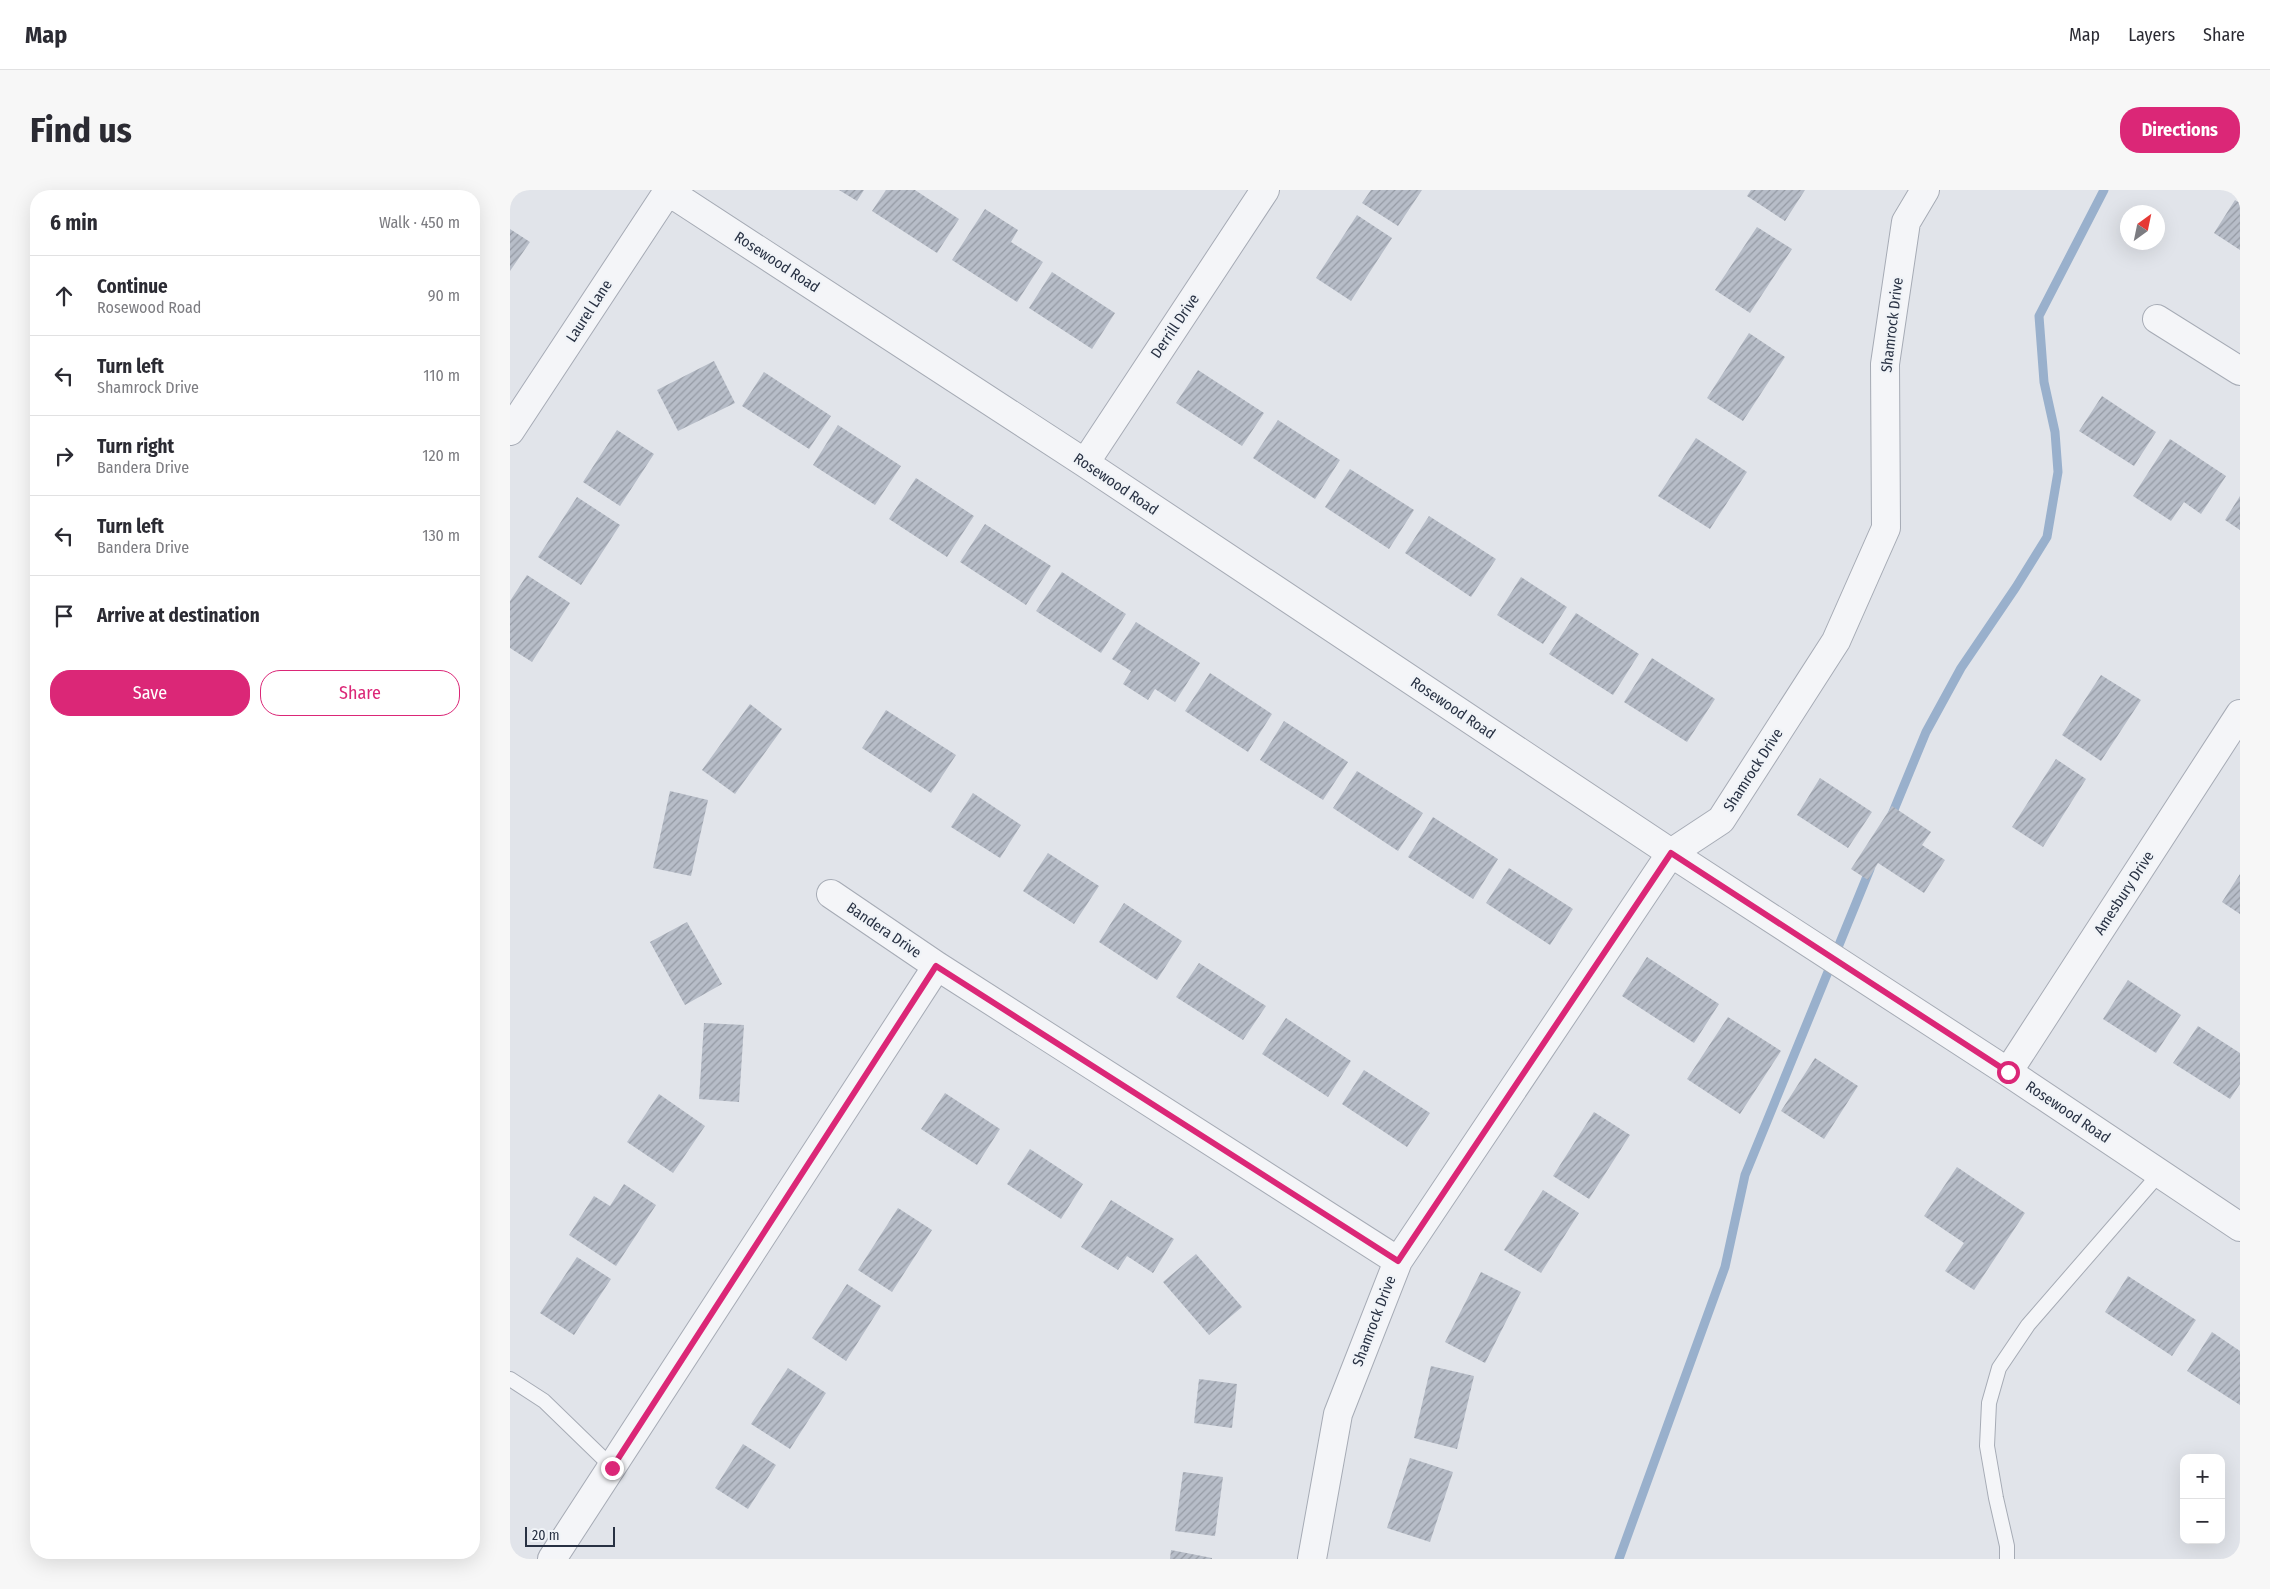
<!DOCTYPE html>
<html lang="en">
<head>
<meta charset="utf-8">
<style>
  body { margin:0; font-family:"Fira Sans Condensed",sans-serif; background:#f7f7f7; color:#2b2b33 }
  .controls { position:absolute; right:15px; bottom:15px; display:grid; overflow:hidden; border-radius:10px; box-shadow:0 5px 20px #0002 }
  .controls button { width:45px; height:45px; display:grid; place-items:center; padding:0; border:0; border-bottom:1px solid #e1e1e2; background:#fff; color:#2b2b33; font:25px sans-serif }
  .compass { position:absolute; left:1610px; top:15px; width:45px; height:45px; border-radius:50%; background:#fff; box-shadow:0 5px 20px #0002; rotate:33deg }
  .scale { position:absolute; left:15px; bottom:12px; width:90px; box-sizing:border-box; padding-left:5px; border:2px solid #283143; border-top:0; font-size:14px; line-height:18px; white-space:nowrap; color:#283143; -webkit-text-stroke:4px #f0f3f7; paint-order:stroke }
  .stop { position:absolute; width:15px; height:15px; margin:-11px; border:4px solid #db2777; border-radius:50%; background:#fff }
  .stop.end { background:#db2777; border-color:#fff; box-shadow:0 1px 5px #0008 }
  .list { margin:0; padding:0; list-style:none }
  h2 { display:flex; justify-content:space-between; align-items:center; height:65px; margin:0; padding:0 20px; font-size:21px }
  h2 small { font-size:16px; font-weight:400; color:#7c7c81 }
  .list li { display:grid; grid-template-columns:32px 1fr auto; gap:15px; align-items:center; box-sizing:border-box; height:80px; padding:0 20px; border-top:1px solid #e1e1e2 }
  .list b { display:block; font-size:19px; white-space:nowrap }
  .list p { margin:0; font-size:16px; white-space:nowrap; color:#7c7c81 }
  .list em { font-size:16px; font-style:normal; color:#7c7c81 }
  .actions { display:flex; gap:10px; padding:15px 20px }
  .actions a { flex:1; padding:11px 0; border:1px solid #db2777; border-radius:20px; text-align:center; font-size:18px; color:#db2777 }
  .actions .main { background:#db2777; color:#fff }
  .icon { flex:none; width:28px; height:28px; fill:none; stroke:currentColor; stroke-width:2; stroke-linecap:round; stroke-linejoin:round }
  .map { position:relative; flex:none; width:1730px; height:1369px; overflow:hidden; border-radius:20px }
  header { display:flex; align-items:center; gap:30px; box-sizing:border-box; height:70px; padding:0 25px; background:#fff; border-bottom:1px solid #e1e1e2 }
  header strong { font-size:24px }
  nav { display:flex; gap:28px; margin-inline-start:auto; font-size:18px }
  .intro { display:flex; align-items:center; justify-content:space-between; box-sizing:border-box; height:120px; padding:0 30px }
  h1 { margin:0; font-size:35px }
  .button { padding:12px 22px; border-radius:20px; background:#db2777; color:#fff; font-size:18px; font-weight:700 }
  main { display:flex; gap:30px; padding:0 30px }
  aside { flex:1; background:#fff; border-radius:20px; box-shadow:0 5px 20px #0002 }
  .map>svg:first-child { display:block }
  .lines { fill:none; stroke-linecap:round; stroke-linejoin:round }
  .stream { stroke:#99b0cc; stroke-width:9 }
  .building { fill:url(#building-hatch) }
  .service-casing { stroke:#a6abb5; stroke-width:16 }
  .minor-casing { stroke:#a6abb5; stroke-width:30 }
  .service { stroke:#f4f5f8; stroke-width:14 }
  .minor { stroke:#f4f5f8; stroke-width:28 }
  .route { stroke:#db2777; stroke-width:6 }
  .labels { text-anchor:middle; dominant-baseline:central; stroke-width:4.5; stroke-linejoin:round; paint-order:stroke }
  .street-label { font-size:15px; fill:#283143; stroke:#f0f3f7 }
</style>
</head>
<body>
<header>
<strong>Map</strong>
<nav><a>Map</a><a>Layers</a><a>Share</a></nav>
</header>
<div class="intro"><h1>Find us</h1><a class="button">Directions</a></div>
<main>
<aside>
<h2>6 min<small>Walk · 450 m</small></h2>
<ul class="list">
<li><svg class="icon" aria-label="ahead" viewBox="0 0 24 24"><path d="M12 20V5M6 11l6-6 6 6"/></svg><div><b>Continue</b><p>Rosewood Road</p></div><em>90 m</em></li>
<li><svg class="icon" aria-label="left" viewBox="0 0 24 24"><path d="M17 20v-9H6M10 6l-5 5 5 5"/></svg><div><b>Turn left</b><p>Shamrock Drive</p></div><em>110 m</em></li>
<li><svg class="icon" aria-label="right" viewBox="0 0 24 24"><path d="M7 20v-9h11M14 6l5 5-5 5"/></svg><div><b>Turn right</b><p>Bandera Drive</p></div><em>120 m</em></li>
<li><svg class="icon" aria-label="left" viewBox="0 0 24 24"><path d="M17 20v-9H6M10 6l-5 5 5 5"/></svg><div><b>Turn left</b><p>Bandera Drive</p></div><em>130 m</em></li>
<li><svg class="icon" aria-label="arrive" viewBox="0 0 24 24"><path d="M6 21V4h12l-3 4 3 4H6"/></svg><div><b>Arrive at destination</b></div></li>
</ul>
<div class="actions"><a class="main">Save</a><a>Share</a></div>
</aside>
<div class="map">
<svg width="1730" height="1369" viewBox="0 0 1730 1369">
  <defs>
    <pattern id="building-hatch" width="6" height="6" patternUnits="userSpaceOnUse" patternTransform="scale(1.25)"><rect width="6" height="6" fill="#b7bdc8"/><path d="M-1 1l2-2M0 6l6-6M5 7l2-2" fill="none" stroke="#959aa4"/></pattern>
  </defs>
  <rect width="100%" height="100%" fill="#e1e4ea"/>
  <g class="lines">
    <path class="stream" d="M1381,627L1416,542L1451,478L1506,397L1537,347L1548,282L1545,242L1534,192L1529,126L1594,0
      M1109,1369L1215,1077L1235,985L1360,679"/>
  </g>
  <path class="building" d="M329,0H354L347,11Z
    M376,0H405L449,29L427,63L362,21Z
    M861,0H912L888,36L852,13Z
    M1241,0H1295L1275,31L1237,6Z
    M1725,10L1730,13V60L1704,43Z
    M475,19L508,40L501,52L533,72L507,112L442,70Z
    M847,25L882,48L841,111L806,88Z
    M1247,37L1282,59L1240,123L1205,100Z
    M0,39L20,52L0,81Z
    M542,82L605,123L582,159L519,118Z
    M1239,143L1275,167L1233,231L1197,208Z
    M204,171L225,213L168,241L147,200Z
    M688,180L754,223L732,256L666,213Z
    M254,182L321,226L299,259L232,216Z
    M1592,206L1646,242L1624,276L1569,241Z
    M768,230L830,270L805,309L743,268Z
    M328,235L391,276L365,315L303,275Z
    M107,240L144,264L110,316L73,292Z
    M1186,248L1237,282L1200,339L1148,306Z
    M1660,249L1716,286L1691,324L1674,312L1661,331L1623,306Z
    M840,279L904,320L879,359L815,317Z
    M406,288L464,326L437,367L379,329Z
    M1730,306V340L1715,330Z
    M67,307L110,335L71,395L28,367Z
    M919,326L986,369L961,407L895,363Z
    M475,334L541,376L516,415L450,372Z
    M552,382L616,424L591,463L526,421Z
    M17,385L60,413L22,472L0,458V411Z
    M1011,387L1057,417L1033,454L987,425Z
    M1066,423L1129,464L1103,505L1039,464Z
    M626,432L690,473L665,512L645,499L638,510L613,494L621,481L602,469Z
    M1142,468L1205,509L1177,552L1114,512Z
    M700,483L762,524L738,562L675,521Z
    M1591,485L1631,510L1591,571L1552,545Z
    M240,514L272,539L225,604L192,580Z
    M376,520L446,565L421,603L352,558Z
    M774,531L838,572L813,610L750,570Z
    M1546,569L1576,589L1533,657L1502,637Z
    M847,581L913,623L888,661L823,618Z
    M1310,588L1362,622L1338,658L1287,625Z
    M160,601L198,610L181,686L143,678Z
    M463,603L511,635L490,668L441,637Z
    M1382,616L1421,642L1412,655L1435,670L1414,703L1368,673L1358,690L1341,679Z
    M923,627L988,669L963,709L898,667Z
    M538,663L589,696L564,734L513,701Z
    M999,678L1063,719L1040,755L976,713Z
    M1730,684V724L1712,712Z
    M614,713L672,751L647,790L589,752Z
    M177,732L212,794L175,815L140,752Z
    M1137,767L1209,814L1184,853L1112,806Z
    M689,773L756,816L733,850L666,807Z
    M1618,790L1671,825L1646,863L1593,829Z
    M1218,827L1271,861L1230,924L1177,889Z
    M776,828L841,871L818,907L752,864Z
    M194,833L234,835L229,912L189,909Z
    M1688,836L1730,863V894L1720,909L1663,873Z
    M1305,868L1348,896L1314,949L1271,921Z
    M854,880L920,923L897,957L832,914Z
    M435,903L490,939L467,975L411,939Z
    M149,904L195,936L163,983L117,952Z
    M1084,922L1120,945L1079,1009L1043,986Z
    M520,959L573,994L551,1029L497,994Z
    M1447,977L1515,1023L1464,1100L1435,1081L1454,1053L1414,1026Z
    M114,994L146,1015L106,1076L59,1045L84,1006L100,1016Z
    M1033,1000L1069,1023L1031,1083L994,1060Z
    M601,1010L664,1049L643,1083L617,1066L608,1080L571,1057Z
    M388,1018L422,1040L382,1102L348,1080Z
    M686,1064L732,1117L699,1145L653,1092Z
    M67,1067L101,1089L64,1145L30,1123Z
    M971,1082L1011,1102L975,1173L935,1152Z
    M1618,1086L1686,1130L1662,1166L1595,1122Z
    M337,1094L371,1116L336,1171L302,1148Z
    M1702,1142L1730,1161V1215L1677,1181Z
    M921,1176L964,1186L947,1259L904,1248Z
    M278,1178L316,1203L280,1259L241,1234Z
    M689,1189L727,1194L722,1238L684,1233Z
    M233,1254L266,1275L238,1319L205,1298Z
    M900,1268L943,1282L920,1352L877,1338Z
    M673,1282L713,1287L705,1346L665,1341Z
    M661,1360L702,1368V1369H660Z"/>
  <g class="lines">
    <g class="service-casing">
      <path id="service" d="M0,1189L34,1211L102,1277
        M1497,1369V1356L1486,1308L1477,1256L1479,1213L1489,1178L1518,1135L1650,983"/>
    </g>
    <g class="minor-casing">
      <path id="minor" d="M156,0L575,273L1161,663L1498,882L1730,1037
        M1647,129L1730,181
        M0,241L158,1
        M575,273L755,0
        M321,704L427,776L888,1071
        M1498,882L1730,524
        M42,1369L427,776
        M802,1369L828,1224L888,1071L1161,663L1211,630L1326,451L1376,338L1375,174L1396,32L1415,0"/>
    </g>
    <use href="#service" class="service"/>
    <use href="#minor" class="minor"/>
  </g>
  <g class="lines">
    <path class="route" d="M102,1278L426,776L888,1071L1161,663L1498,882"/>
  </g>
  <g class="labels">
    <g class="street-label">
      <text transform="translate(267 72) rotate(33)">Rosewood Road</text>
      <text transform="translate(79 121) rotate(-57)">Laurel Lane</text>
      <text transform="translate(1382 135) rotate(-83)">Shamrock Drive</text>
      <text transform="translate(665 136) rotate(-56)">Derrill Drive</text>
      <text transform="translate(606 294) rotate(34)">Rosewood Road</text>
      <text transform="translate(943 518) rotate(34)">Rosewood Road</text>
      <text transform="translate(1243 580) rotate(-57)">Shamrock Drive</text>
      <text transform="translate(1614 703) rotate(-57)">Amesbury Drive</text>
      <text transform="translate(374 740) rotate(34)">Bandera Drive</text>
      <text transform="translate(1558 922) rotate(34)">Rosewood Road</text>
      <text transform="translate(864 1131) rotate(-69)">Shamrock Drive</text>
    </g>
  </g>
</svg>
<div class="controls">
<button>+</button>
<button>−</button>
</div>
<svg class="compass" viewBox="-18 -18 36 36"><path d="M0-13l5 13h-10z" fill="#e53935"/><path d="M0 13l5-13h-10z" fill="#7c7c81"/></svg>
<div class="scale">20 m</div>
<div class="stop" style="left:1498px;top:882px"></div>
<div class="stop end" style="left:102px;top:1278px"></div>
</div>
</main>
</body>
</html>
